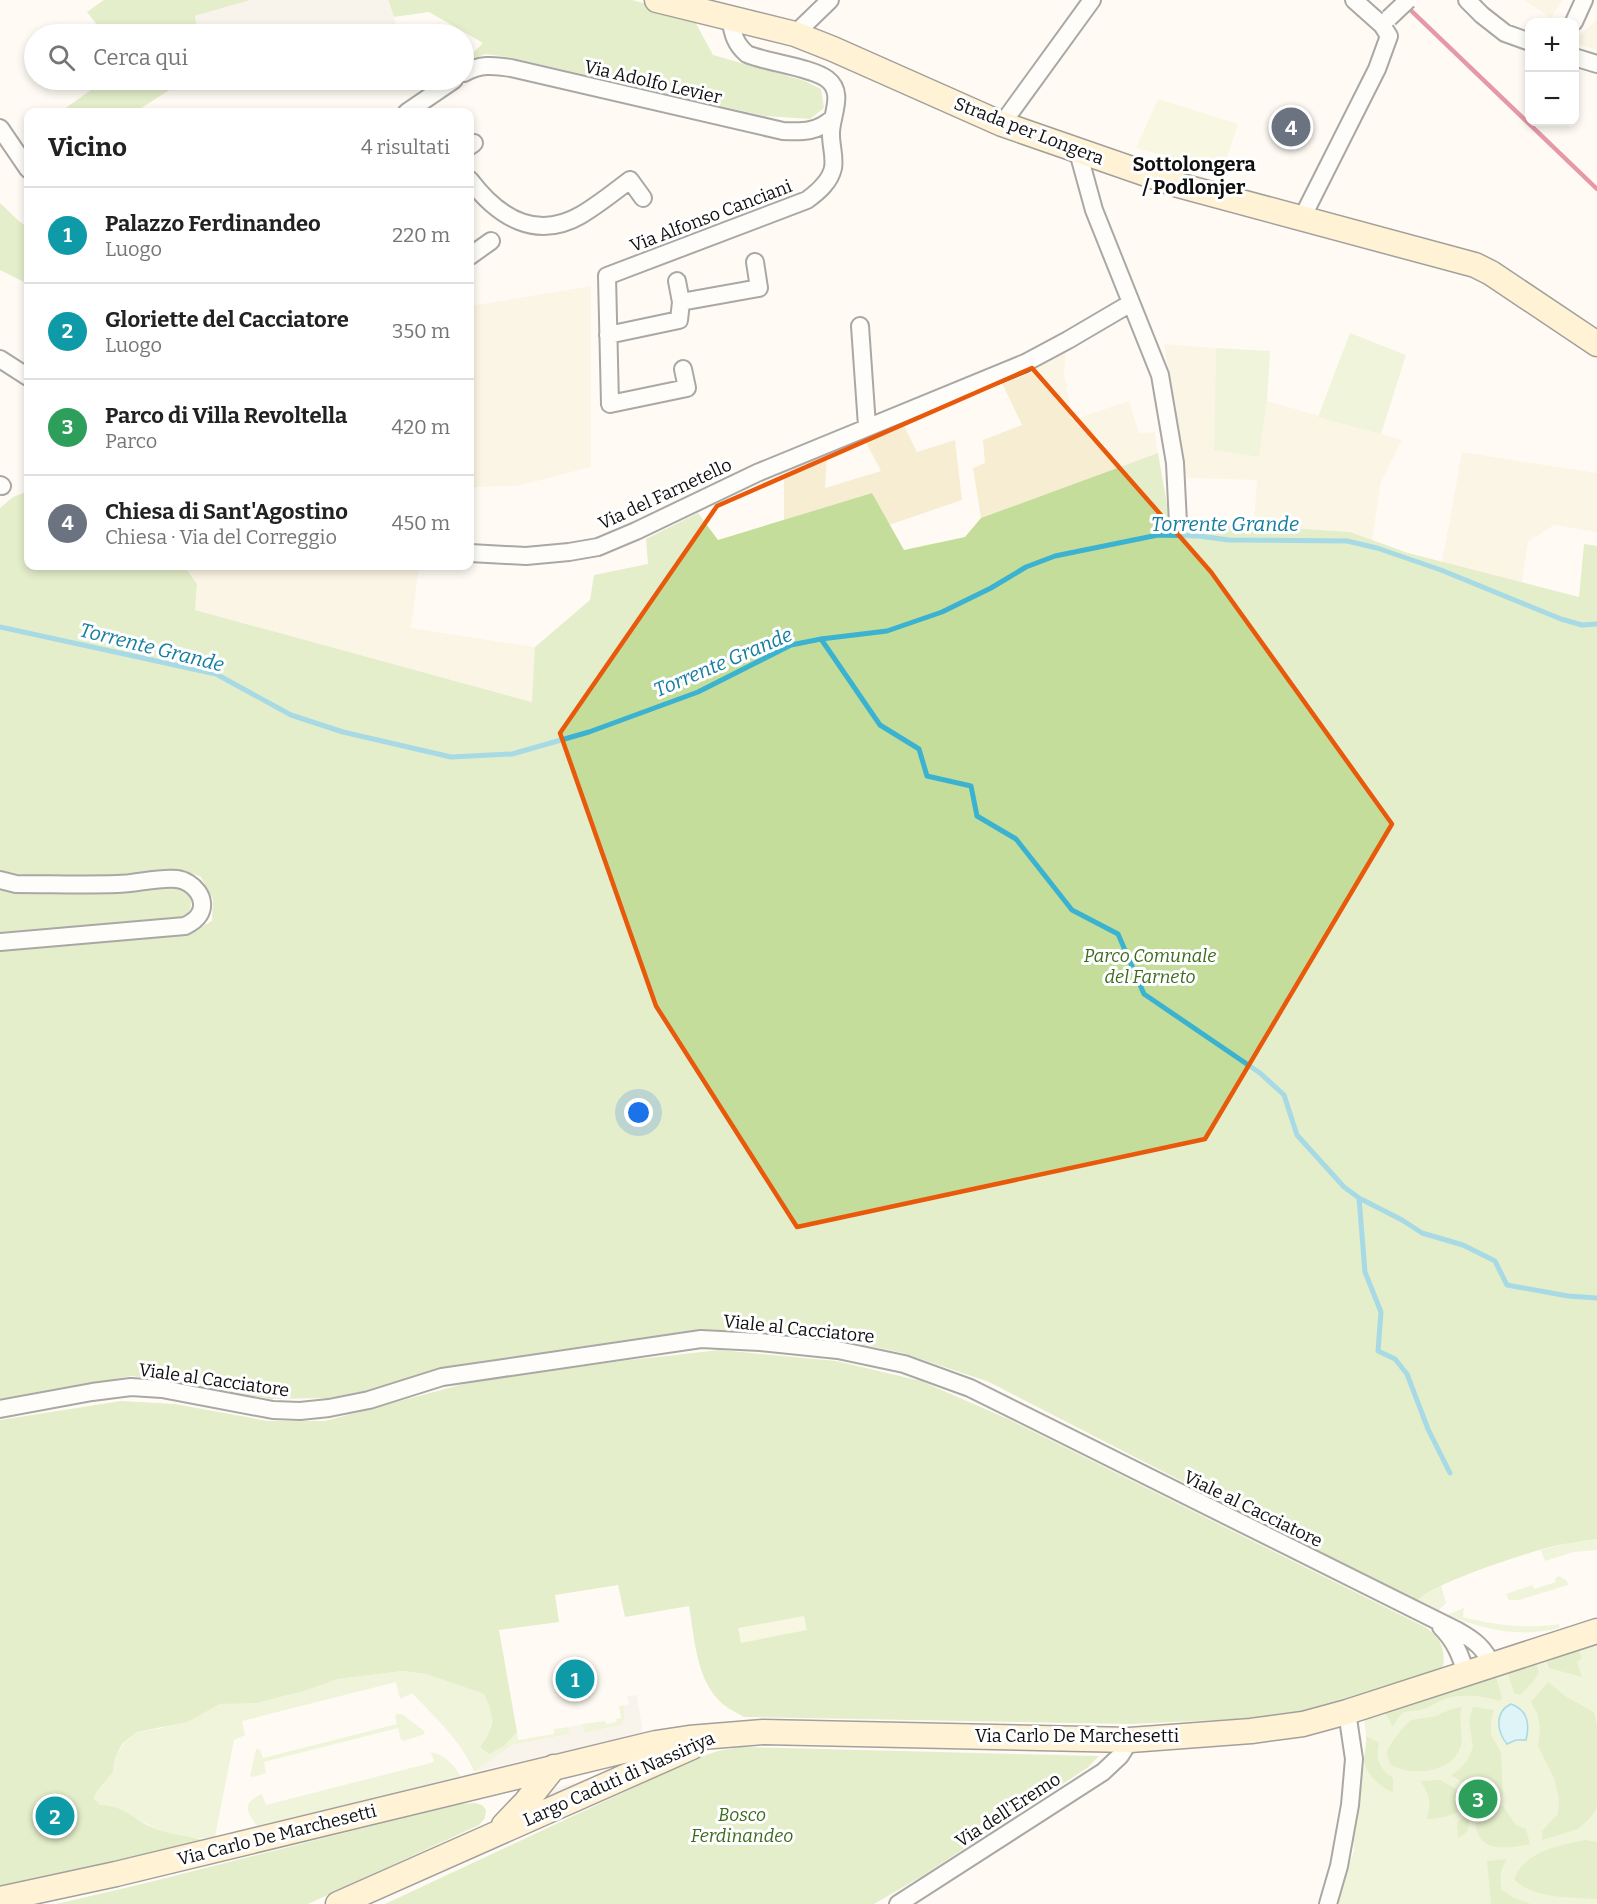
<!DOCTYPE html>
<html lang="it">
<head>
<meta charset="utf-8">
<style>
  body { margin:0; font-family:Bitter,serif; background:#f6f6f6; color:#222 }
  .controls { position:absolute; right:18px; top:18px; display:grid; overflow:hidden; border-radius:12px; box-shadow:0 3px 9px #0003 }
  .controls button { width:54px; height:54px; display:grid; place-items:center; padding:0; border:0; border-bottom:2px solid #e0e0e0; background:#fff; color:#222; font:30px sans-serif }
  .you { position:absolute; left:639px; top:1113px; width:21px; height:21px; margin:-15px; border:4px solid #fff; border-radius:50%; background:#1a73e8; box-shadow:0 0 0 9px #1a73e833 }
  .badge { display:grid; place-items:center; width:39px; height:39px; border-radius:50%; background:#0b8043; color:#fff; font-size:20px; font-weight:700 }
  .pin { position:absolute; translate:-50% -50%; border:3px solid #fff; box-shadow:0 2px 6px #0006 }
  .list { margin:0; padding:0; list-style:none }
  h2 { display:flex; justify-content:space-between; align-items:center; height:78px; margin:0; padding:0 24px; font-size:26px }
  h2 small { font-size:20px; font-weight:400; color:#767676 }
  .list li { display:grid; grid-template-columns:39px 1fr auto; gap:18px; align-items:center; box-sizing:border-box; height:96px; padding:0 24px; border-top:2px solid #e0e0e0 }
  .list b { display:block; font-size:22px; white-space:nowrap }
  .list p { margin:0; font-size:20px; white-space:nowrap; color:#767676 }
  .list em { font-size:20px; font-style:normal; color:#767676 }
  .icon { flex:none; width:33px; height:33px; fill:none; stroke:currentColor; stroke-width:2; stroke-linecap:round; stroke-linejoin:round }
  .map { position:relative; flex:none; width:1597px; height:1904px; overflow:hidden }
  .search { position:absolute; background:#fff; box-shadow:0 3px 9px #0003; left:24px; top:24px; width:450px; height:66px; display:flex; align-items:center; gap:15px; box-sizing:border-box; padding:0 21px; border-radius:33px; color:#767676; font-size:22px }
  .panel { position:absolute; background:#fff; box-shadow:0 3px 9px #0003; left:24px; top:108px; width:450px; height:462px; border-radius:12px }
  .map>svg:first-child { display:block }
  .farmland { fill:#f6edd2 }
  .green { fill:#ddecbb }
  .forest { fill:#c5dd9a }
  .pitch { fill:#edf2cd }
  .plaza { fill:#f1eae1 }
  .water { fill:#b7ecf8; stroke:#3cb2d1; stroke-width:1.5 }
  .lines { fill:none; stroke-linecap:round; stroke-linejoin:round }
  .stream { stroke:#3cb2d1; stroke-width:5 }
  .street-casing { stroke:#434343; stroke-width:20 }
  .secondary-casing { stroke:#323232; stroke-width:27 }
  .street { stroke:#fff; stroke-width:16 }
  .secondary { stroke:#ffe7af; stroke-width:24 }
  .rail { stroke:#c6234a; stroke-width:4.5 }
  .street-bridge-casing { stroke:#434343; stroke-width:20; stroke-linecap:butt }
  .street-bridge { stroke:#fff; stroke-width:16 }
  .marked { fill:none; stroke:#e8590c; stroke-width:4.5; stroke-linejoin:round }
  .labels { text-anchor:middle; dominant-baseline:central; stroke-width:6; stroke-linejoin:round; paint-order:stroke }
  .street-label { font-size:18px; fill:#101010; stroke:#fff }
  .park-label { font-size:18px; font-style:italic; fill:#3c6b1d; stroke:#fff }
  .neighbourhood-label { font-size:20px; font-weight:bold; fill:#101010; stroke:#fff }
  .water-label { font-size:20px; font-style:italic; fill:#147da0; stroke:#fff }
</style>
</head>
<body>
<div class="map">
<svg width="1597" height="1904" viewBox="0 0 1597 1904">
  <rect width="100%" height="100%" fill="#fffbf4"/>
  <path class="farmland" d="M1524,0H1562L1551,18Z
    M1597,20V50L1575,43V39Z
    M591,286V467L517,486L470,487V306Z
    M1164,344L1216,348L1214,450L1259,457L1267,401L1402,440L1381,482L1372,540L1350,532L1254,525L1257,480L1186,478Z
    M1066,350L1064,374L1072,420L1129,401L1139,433L1155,432L1158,453L981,518L973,468L985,463L983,440L1022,425L1001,381Z
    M901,420L917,452L955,440L962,500L889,525L872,493L784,520V471L827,453L825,488L881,471L863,437Z
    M1462,452L1597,473V532L1554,525L1528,542L1522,583L1442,562Z
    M184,566H419L411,628L535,647L533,702L195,610L197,584Z"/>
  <path class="green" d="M1350,333L1406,355L1381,434L1318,417Z
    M1216,348L1270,351L1267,401L1259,457L1214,450Z
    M1597,1539V1550L1574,1552L1545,1561L1541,1550L1573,1542Z
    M1559,1576L1567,1581L1568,1585L1519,1600H1509L1506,1594L1532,1585L1534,1589L1556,1582L1555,1578Z
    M1441,1585L1446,1603L1438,1611L1417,1602L1419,1598Z
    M1464,1608L1463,1617C1495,1625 1526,1629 1559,1624L1560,1628C1518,1638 1486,1630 1447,1615Z
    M1597,1645V1904H1336L1354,1851L1353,1834L1367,1743L1364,1718Z
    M403,1671L426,1674L484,1694L492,1712L490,1734L504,1746L517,1732L518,1740L554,1734V1729L569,1727L570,1734L513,1745L474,1772C462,1741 434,1717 412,1693L400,1699L396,1682L242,1721L245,1735L234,1740L215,1837C191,1842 161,1832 141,1821C126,1813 119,1804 102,1805L94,1800L97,1791L113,1772L115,1757L124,1743L137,1732L162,1728L220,1704L307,1690L338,1679Z
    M624,1705L625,1717L622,1725L584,1733L582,1724L605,1721L606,1724L616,1722V1719L621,1718L619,1706Z
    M397,1714H402L423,1730L425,1734L404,1741L401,1740L398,1728L264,1762L266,1773L253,1777L250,1776L256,1749L260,1750L263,1758L397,1724L395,1716Z
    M431,1752C446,1755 452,1764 461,1776L257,1826C246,1811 242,1803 262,1794L266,1805L434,1762Z"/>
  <path class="forest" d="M104,0H251L195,16L199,34H104L87,12Z
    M388,0H632L692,16L713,55L805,81L821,89L824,108L810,119L765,116L508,57L486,54L465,61L483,43L429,12L394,17Z
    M105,80H185L135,112H60Z
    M0,203L20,222L28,227V284L0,270Z
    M1158,453L1168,511L1189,521L1350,532L1408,553L1579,597L1584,544L1597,546V1539C1579,1541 1561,1544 1543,1549C1521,1555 1425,1586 1417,1602L989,1382L903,1353L832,1338L749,1330L693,1331L452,1367L370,1390L328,1398L270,1399L199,1385L132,1376L0,1399V951L194,931L212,921L213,899L201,877L184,870L114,875H23L0,870V508L13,497L28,491V566H184L197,584L195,610L532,702L535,647L590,600L594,575L648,564L646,539L698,513L718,540L872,493L904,550L965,537L981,518Z
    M0,887L60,894L171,888L186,890L192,898L190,910L184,917L171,920L0,932Z
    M720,1350L836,1361L921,1381L1008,1419L1425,1627C1440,1637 1446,1649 1443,1667L1433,1673L1357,1698L1316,1709L1259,1718L1131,1724L744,1717C738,1713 730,1710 724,1705C696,1682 695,1640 689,1606L625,1617L618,1585L555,1595L559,1622L499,1630L517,1732L504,1746L489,1754L480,1747C496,1726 494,1716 484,1694L426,1674L403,1671L338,1679L307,1690L256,1703L220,1704L187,1722L137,1732L123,1743L115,1757L113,1772L97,1791L94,1799L101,1805C123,1804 134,1820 152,1827C168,1834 187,1836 203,1840L36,1882L0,1888V1420L121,1401L175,1404L268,1421H325L475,1381L621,1361Z
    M1579,1651L1582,1658L1577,1662L1582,1677L1549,1668L1546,1660Z
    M1536,1664L1539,1672L1533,1682L1520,1695L1514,1693L1508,1673Z
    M1496,1677L1502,1698L1499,1701C1485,1696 1463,1694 1448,1698C1440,1700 1434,1705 1426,1708C1407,1715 1405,1704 1393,1727L1388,1717L1383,1712Z
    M1548,1682L1565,1696L1594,1712L1597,1724V1806L1595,1811L1589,1819L1578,1829L1542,1840V1831L1558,1814L1559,1800L1554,1778L1538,1746L1540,1730L1538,1715L1531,1702Z
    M1462,1707C1457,1721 1465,1736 1460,1748C1450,1774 1412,1776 1391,1765C1389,1761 1387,1757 1387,1752C1388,1746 1406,1722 1412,1720C1420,1718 1428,1718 1436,1716C1445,1712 1451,1708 1462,1707Z
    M1473,1707L1494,1710L1491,1720V1735L1501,1752L1503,1796L1482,1803L1473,1789L1451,1775L1460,1769L1468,1759L1473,1747L1469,1721Z
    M1366,1736L1379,1743C1375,1759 1380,1769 1393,1778V1792C1382,1789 1365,1773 1364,1761C1364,1752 1367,1745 1366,1736Z
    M740,1747L1099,1756L1087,1768L922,1876L874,1904H385L697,1758L718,1751Z
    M1440,1780L1465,1794L1469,1802C1462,1814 1441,1819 1427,1819C1431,1799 1431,1800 1421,1781Z
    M475,1803L482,1805L486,1810L485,1818L479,1825L308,1904H56L142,1884L459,1804Z
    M1503,1806L1516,1825L1526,1829L1530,1844C1512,1848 1479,1854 1476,1826C1476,1822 1478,1816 1479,1812Z
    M1470,1814L1468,1831L1458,1838L1457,1822Z
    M1585,1840L1597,1842V1899C1571,1897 1532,1899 1514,1879C1525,1851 1558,1846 1585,1840Z
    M1507,1859C1500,1870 1499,1877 1502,1890L1514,1898L1531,1904H1491L1487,1861Z"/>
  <path class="pitch" d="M1158,99L1238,124L1223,171L1136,148Z
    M804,1616L807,1630L741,1643L738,1628Z"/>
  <path class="plaza" d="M251,0H388L398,29L370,34H199L195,16Z
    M637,1695L642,1727V1731L637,1735L474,1772L513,1745L570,1734L569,1727L582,1724L584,1733L622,1725L625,1717L624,1705L629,1704L627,1696Z
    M616,1773L587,1788L547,1798L540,1809L546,1790Z"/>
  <path class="water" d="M1511,1704C1528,1710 1530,1724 1526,1740H1516L1507,1744C1497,1732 1494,1712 1511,1704Z"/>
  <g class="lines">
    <path class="stream" d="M0,627L216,674L291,715L343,732L451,757L512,754L589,732L698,692L791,645L821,639L887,631L942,612L991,588L1026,567L1055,556L1158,535L1199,536L1229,540L1347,541L1377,548L1441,570L1561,619L1582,625L1597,624
      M821,639L880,725L919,749L927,776L971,786L977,816L1016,839L1072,910L1118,934L1144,994L1260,1073L1284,1095L1297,1135L1344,1187L1359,1198L1365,1272L1381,1312L1378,1351L1395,1359L1407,1374L1428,1429L1450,1473
      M1359,1198L1402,1220L1422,1233L1463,1245L1495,1261L1507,1285L1568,1296L1597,1298"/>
    <g class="street-casing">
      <path id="street" d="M1467,0L1482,15L1505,33L1530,42
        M1574,22L1584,0
        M795,34L830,0
        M1574,57L1597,64
        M464,73C480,64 493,65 511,68L783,131C804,132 817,132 833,118
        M407,112L454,80
        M1002,124L1092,0
        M0,128L28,169
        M470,146L474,143
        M1078,152L1094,210L1160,375L1175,463L1178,523
        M470,180C498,217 536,241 581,215C598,205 614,192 630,180L643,198
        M1301,220L1377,69L1389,36L1382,25L1354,0
        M470,256L491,241
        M677,281L681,302
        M860,326L867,426
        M608,335L679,320L681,302L759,288L755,262
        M0,359L28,377
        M683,369L687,388L610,404L607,276L807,200C818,192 830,182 833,168C835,157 831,146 831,135C830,117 846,93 827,79C811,67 768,63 747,54C735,44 733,34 730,19
        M0,485L2,486
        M470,553L526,556L569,552L598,547L636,531L757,473L1025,363L1068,340L1131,303
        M0,880L16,884C50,884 84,885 117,884C136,884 157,877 177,879C193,881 209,899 199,915C196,920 191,923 185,926L0,942
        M0,1409L92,1392L131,1387L162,1389L273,1410L300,1411L329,1408L369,1400L442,1377L701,1339L760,1342L838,1350L904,1364L970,1388L1458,1631C1474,1640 1485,1648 1492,1666
        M1441,1627C1455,1641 1461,1656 1466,1674
        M898,1904L1103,1772L1120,1756L1130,1740
        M1328,1904L1339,1866L1350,1805L1354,1759L1347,1712"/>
    </g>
    <g class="secondary-casing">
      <path id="secondary" d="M657,0L795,34L833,49L1002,124L1178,185L1475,265L1491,273L1597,344
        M504,1825L526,1802L554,1767
        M0,1899L116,1874L656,1743L689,1738L763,1732L1130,1740L1251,1731L1303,1724L1347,1712L1597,1631
        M338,1904L692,1747"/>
    </g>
    <use href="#street" class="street"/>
    <use href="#secondary" class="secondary"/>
    <path class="rail" d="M1400,0L1597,189"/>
    <g class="street-bridge-casing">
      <path id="street-bridge" d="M1389,18L1408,0"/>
    </g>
    <use href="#street-bridge" class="street-bridge"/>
  </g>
  <path d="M0 0H1597V1904H0ZM1032,368L1211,572L1392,824L1205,1139L797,1227L656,1006L560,733L717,506Z" fill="#fffbf4" fill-opacity=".55" fill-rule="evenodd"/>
  <path class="marked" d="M1032,368L1211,572L1392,824L1205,1139L797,1227L656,1006L560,733L717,506Z"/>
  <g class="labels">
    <g class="street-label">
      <text transform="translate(653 82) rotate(13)">Via Adolfo Levier</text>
      <text transform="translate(1029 131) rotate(21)">Strada per Longera</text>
      <text transform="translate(711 216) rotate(-21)">Via Alfonso Canciani</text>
      <text transform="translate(665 494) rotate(-25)">Via del Farnetello</text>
      <text transform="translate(799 1329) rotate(6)">Viale al Cacciatore</text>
      <text transform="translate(214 1380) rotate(8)">Viale al Cacciatore</text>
      <text transform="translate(1253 1509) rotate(26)">Viale al Cacciatore</text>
      <text x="1077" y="1736">Via Carlo De Marchesetti</text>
      <text transform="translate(619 1779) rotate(-24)">Largo Caduti di Nassiriya</text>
      <text transform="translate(1008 1810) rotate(-33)">Via dell'Eremo</text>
      <text transform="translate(277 1835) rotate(-14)">Via Carlo De Marchesetti</text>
    </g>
    <g class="park-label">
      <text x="1150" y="956">Parco Comunale<tspan x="1150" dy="21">del Farneto</tspan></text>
      <text x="742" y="1815">Bosco<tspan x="742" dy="21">Ferdinandeo</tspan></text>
    </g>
    <g class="neighbourhood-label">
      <text x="1194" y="164">Sottolongera<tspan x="1194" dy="23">/ Podlonjer</tspan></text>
    </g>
    <g class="water-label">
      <text x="1225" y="524">Torrente Grande</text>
      <text transform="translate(152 647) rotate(14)">Torrente Grande</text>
      <text transform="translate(723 662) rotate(-23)">Torrente Grande</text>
    </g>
  </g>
</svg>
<div class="controls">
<button>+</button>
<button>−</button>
</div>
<div class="you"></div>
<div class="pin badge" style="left:575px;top:1679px;background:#0f9aa8">1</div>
<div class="pin badge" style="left:55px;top:1816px;background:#0f9aa8">2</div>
<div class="pin badge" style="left:1478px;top:1799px;background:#2e9e5b">3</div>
<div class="pin badge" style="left:1291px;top:127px;background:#6b7280">4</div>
<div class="search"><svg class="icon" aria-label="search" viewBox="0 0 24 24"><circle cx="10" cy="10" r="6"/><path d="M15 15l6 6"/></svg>Cerca qui</div>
<section class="panel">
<h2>Vicino<small>4 risultati</small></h2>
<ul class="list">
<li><span class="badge" style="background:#0f9aa8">1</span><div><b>Palazzo Ferdinandeo</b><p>Luogo</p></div><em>220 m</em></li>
<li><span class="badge" style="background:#0f9aa8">2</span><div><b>Gloriette del Cacciatore</b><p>Luogo</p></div><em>350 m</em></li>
<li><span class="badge" style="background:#2e9e5b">3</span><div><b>Parco di Villa Revoltella</b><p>Parco</p></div><em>420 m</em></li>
<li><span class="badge" style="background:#6b7280">4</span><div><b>Chiesa di Sant'Agostino</b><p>Chiesa · Via del Correggio</p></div><em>450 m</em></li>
</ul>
</section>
</div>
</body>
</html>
